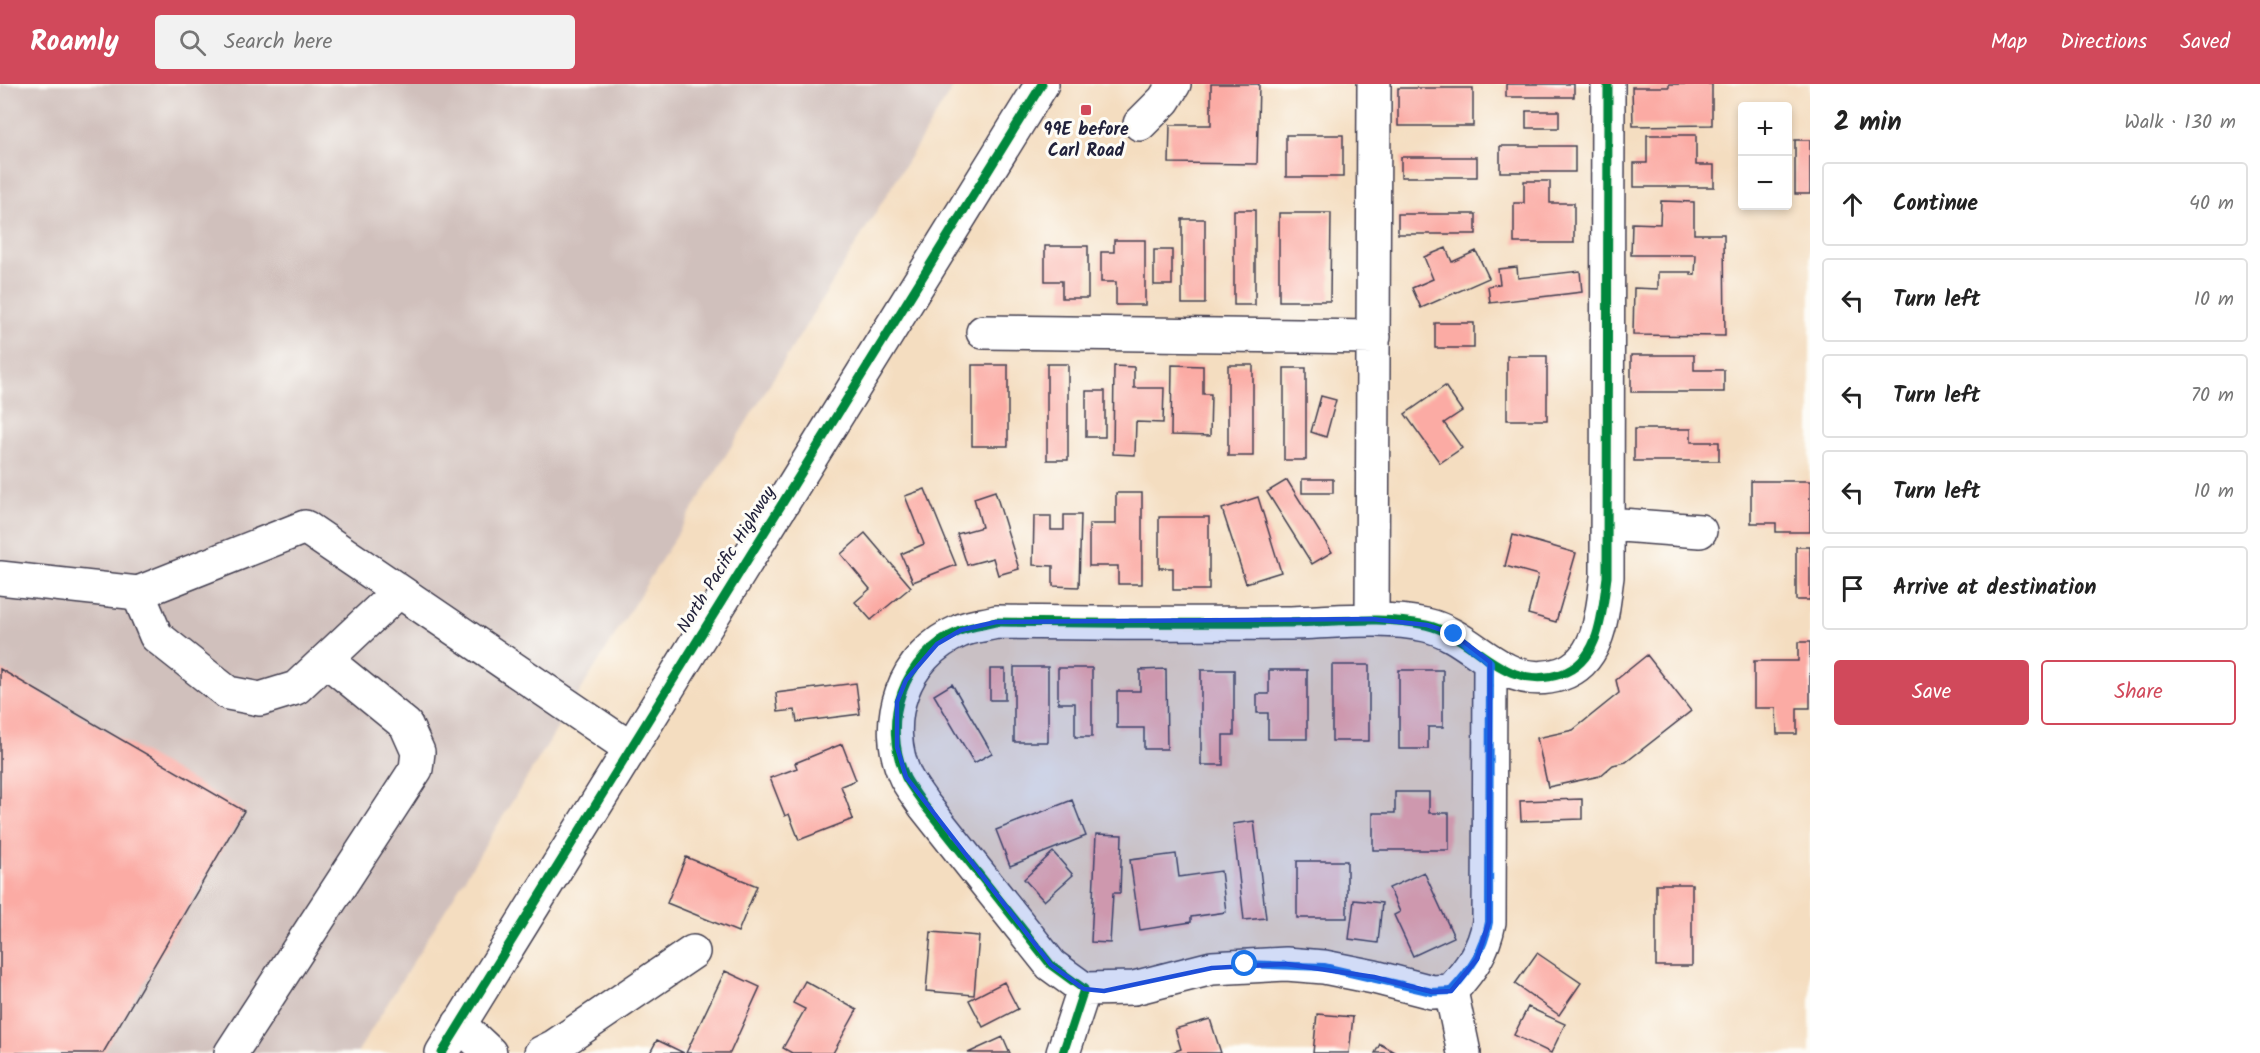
<!DOCTYPE html>
<html lang="en">
<head>
<meta charset="utf-8">
<style>
  body { margin:0; font-family:Kalam,sans-serif; background:#f2f2f2; color:#222 }
  .controls { position:absolute; right:18px; top:18px; display:grid; overflow:hidden; border-radius:6px; box-shadow:0 3px 9px #0003 }
  .controls button { width:54px; height:54px; display:grid; place-items:center; padding:0; border:0; border-bottom:2px solid #e0e0e0; background:#fff; color:#222; font:30px sans-serif }
  .stop { position:absolute; width:18px; height:18px; margin:-14px; border:4px solid #1a73e8; border-radius:50%; background:#fff }
  .stop.end { background:#1a73e8; border-color:#fff; box-shadow:0 2px 6px #0008 }
  .list { margin:0; padding:0; list-style:none }
  h2 { display:flex; justify-content:space-between; align-items:center; height:78px; margin:0; padding:0 24px; font-size:26px }
  h2 small { font-size:20px; font-weight:400; color:#767676 }
  .list li { display:grid; grid-template-columns:39px 1fr auto; gap:18px; align-items:center; box-sizing:border-box; height:84px; margin:0 12px 12px; padding:0 12px; border:2px solid #e0e0e0; border-radius:6px }
  .list b { display:block; font-size:22px; white-space:nowrap }
  .list em { font-size:20px; font-style:normal; color:#767676 }
  .actions { display:flex; gap:12px; padding:18px 24px }
  .actions a { flex:1; padding:14px 0; border:2px solid #d1495b; border-radius:6px; text-align:center; font-size:21px; color:#d1495b }
  .actions .main { background:#d1495b; color:#fff }
  .icon { flex:none; width:33px; height:33px; fill:none; stroke:currentColor; stroke-width:2; stroke-linecap:round; stroke-linejoin:round }
  .map { position:relative; flex:none; width:1810px; height:969px; overflow:hidden }
  header { display:flex; align-items:center; gap:36px; box-sizing:border-box; height:84px; padding:0 30px; background:#d1495b; color:#fff }
  header strong { font-size:28px }
  nav { display:flex; gap:33px; margin-inline-start:auto; font-size:21px }
  .search { width:420px; height:54px; background:#f2f2f2; display:flex; align-items:center; gap:15px; box-sizing:border-box; padding:0 21px; border-radius:6px; color:#767676; font-size:22px }
  main { display:flex }
  aside { flex:1; background:#fff }
  .map>svg:first-child { display:block }
  .industrial { fill:#d0c0bc }
  .building { fill:#fbaba4 }
  .lines { fill:none; stroke-linecap:round; stroke-linejoin:round }
  .minor-casing { stroke:#423e4f; stroke-width:36 }
  .major-casing { stroke:#423e4f; stroke-width:36 }
  .minor { stroke:#fff; stroke-width:33 }
  .major { stroke:#fff; stroke-width:33 }
  .cycleway-casing { stroke:#fdfcf7; stroke-width:13 }
  .cycleway { stroke:#00873e; stroke-width:9 }
  .route { stroke:#1a73e8; stroke-width:8 }
  .marked { fill:#1d4ed8; fill-opacity:0.2; stroke:#1d4ed8; stroke-width:4.5; stroke-linejoin:round }
  .poi-dot { fill:#d1495b; stroke:#fdfcf7; stroke-width:2 }
  .labels { text-anchor:middle; dominant-baseline:central; stroke-width:6; stroke-linejoin:round; paint-order:stroke }
  .poi-label { font-size:18px; font-weight:bold; fill:#22223b; stroke:#fdfcf7 }
  .street-label { font-size:18px; fill:#22223b; stroke:#fdfcf7 }
</style>
</head>
<body>
<header>
<strong>Roamly</strong>
<div class="search"><svg class="icon" aria-label="search" viewBox="0 0 24 24"><circle cx="10" cy="10" r="6"/><path d="M15 15l6 6"/></svg>Search here</div>
<nav><a>Map</a><a>Directions</a><a>Saved</a></nav>
</header>
<main>
<div class="map">
<svg width="1810" height="969" viewBox="0 0 1810 969">
  <rect width="100%" height="100%" fill="#fdfcf7"/>
  <filter id="ink" filterUnits="userSpaceOnUse"><feTurbulence type="fractalNoise" baseFrequency=".0167" numOctaves="2"/><feDisplacementMap in="SourceGraphic" scale="12" xChannelSelector="R" yChannelSelector="G"/><feConvolveMatrix kernelMatrix="1 2 1 2 8 2 1 2 1" color-interpolation-filters="sRGB"/></filter>
  <filter id="wash" filterUnits="userSpaceOnUse"><feTurbulence type="fractalNoise" baseFrequency=".008" numOctaves="4" result="noise"/><feDisplacementMap in="SourceGraphic" scale="24" xChannelSelector="R" yChannelSelector="G"/><feGaussianBlur stdDeviation="1.35" result="paint"/><feColorMatrix in="noise" values="0 0 0 0 0 0 0 0 0 0 0 0 0 0 0 0 0 1.4 0 .05"/><feComposite in="paint" operator="in"/></filter>
  <g filter="url(#wash)">
    <rect width="100%" height="100%" fill="#f4ddc0"/>
    <path class="industrial" d="M0,0H955L357,969H0Z"/>
    <g id="blocks">
      <path class="building" d="M1211,0H1259L1257,80L1169,79L1170,41H1211Z
        M1506,0H1574V13H1506Z
        M1669,0H1712V41L1633,42L1632,3H1669Z
        M1398,4H1473V42H1398Z
        M1526,27H1559V44H1526Z
        M1286,51H1343V93H1286Z
        M1647,51H1696V81H1714V103H1634V79H1647Z
        M1795,56H1810V110H1795Z
        M1500,62H1575V88H1500Z
        M1401,73H1477V93H1401Z
        M1524,97H1550V119H1574V159H1514V119H1524Z
        M1661,117L1694,118V150H1724L1725,252L1633,251L1634,204L1658,205V188H1691V191H1695L1696,171H1631L1632,139L1660,140Z
        M1234,126H1255V221H1234Z
        M1279,129H1331L1330,217H1279Z
        M1398,130H1476V150H1398Z
        M1182,135H1205V220H1182Z
        M1114,156H1145V221H1116V198H1101V168H1114Z
        M1045,162H1088V214H1062V197H1045Z
        M1446,164L1452,178L1476,167L1489,194L1421,224L1412,204L1433,195L1424,173Z
        M1154,166H1172V201H1154Z
        M1517,183L1518,194L1580,187L1582,208L1490,219L1488,202L1500,200L1498,185Z
        M1435,239H1474V264H1435Z
        M1631,271H1694V286H1724V308H1631Z
        M1507,272H1547V336H1507Z
        M1047,280H1068V376H1047Z
        M972,281H1008V362H972Z
        M1172,281L1203,282V310H1211L1210,352L1171,351Z
        M1228,281H1253V372H1228Z
        M1114,282L1134,283V304H1164L1163,339L1136,338L1135,371L1113,370Z
        M1284,284H1306V376H1284Z
        M1445,302L1462,327L1444,339L1462,364L1440,379L1405,330Z
        M1086,307H1105V353H1086Z
        M1321,312L1336,316L1326,353L1311,348Z
        M1634,345H1691V358H1719V377H1634Z
        M1302,395H1333V409H1302Z
        M1287,396L1332,468L1312,480L1267,408Z
        M1751,397H1810V448H1776V439H1751Z
        M925,405L956,481L913,498L901,470L924,460L905,412Z
        M995,407L1019,485L998,491L993,474L967,481L957,450L982,443L974,414Z
        M1116,409H1142V500H1118V482H1089V440H1116Z
        M1258,413L1281,488L1246,499L1222,425Z
        M1064,431H1081L1079,503L1053,502V482L1033,481L1034,432H1051V446H1064Z
        M1159,433H1209V506H1173V484H1159Z
        M865,449L911,503L871,536L855,518L870,505L841,470Z
        M1513,451L1576,469L1556,538L1528,530L1538,491L1505,482Z
        M1796,463H1810V516H1796Z
        M1798,558H1810V624H1797V650H1777L1776,624H1754V577H1798Z
        M1647,571L1691,627L1626,678L1613,681L1600,692L1548,703L1537,654L1573,646L1619,609L1616,596Z
        M1332,581H1369V657H1332Z
        M1014,583H1048V658H1014Z
        M1058,584H1092V653H1075V619H1058Z
        M0,585L244,727L103,969H0Z
        M990,585H1005V616H990Z
        M1166,585L1167,665H1144V644H1117V607H1140V586Z
        M1201,586H1234V651H1223V681H1201Z
        M1269,586H1307V655H1268V629H1257V610H1269Z
        M1399,586H1443V643H1428V665H1399Z
        M856,599L860,630L797,638L795,626L778,628L776,609Z
        M952,600L992,669L974,679L934,611Z
        M842,660L856,696L841,702L853,735L799,756L789,730L785,732L770,694L797,684L795,679Z
        M1395,708H1429V729H1449V766H1373V729H1395Z
        M1582,715V735L1521,737L1520,717Z
        M1072,716L1086,752L1010,782L996,746Z
        M1254,737L1266,834L1244,836L1233,740Z
        M1096,750L1122,751L1120,809H1113L1110,859L1091,858Z
        M1053,768L1073,791L1044,817L1024,795Z
        M1176,770L1179,793L1221,787L1226,828L1191,833V838L1140,846L1130,776Z
        M686,773L757,802L738,848L667,819Z
        M1297,777H1347V834H1297Z
        M1424,788L1454,853L1413,872L1394,831L1400,828L1389,804Z
        M1656,800H1692V882H1656Z
        M1354,816L1382,819L1378,859L1349,855Z
        M931,848L979,852L974,911L926,907Z
        M1537,869L1581,899L1559,931L1515,900Z
        M725,887L760,903L730,969H686Z
        M805,897L857,926L833,969H792L783,964L805,925L793,919Z
        M1004,898L1018,925L983,943L969,916Z
        M1528,923L1565,940L1551,969L1514,951Z
        M1317,930L1353,933L1349,969H1313Z
        M1210,935L1221,969H1170L1181,965L1175,945Z
        M1003,953L1010,969H968Z
        M657,956L684,969H650Z
        M1380,960L1396,969H1375Z"/>
    </g>
  </g>
  <g filter="url(#ink)">
    <use href="#blocks" fill-opacity="0" stroke="#423e4f" stroke-width="1.5"/>
    <g class="lines">
      <g class="minor-casing">
        <path id="minor" d="M1140,40L1164,16L1174,0
          M983,248L1374,253
          M1608,440L1700,447
          M0,494L138,509L305,443L630,664
          M138,509L156,552L228,609L260,615L296,604L399,507
          M1372,535L1374,0
          M1084,905L1134,904L1212,884L1286,880L1324,883L1374,893L1432,908L1451,907C1470,886 1484,867 1489,838L1490,578
          M1451,907L1464,969
          M459,940L490,969
          M231,969L416,685L418,668L406,641L326,576
          M541,969L555,962L693,868
          M1063,969L1084,905L1051,881L924,721C918,712 911,703 906,694C880,638 903,571 960,547C971,542 985,541 996,538C1092,539 1187,540 1282,539C1330,539 1379,531 1426,541C1476,552 1503,609 1561,590C1601,577 1602,527 1607,493L1608,0"/>
      </g>
      <g class="major-casing">
        <path id="major" d="M442,969L1042,0"/>
      </g>
      <use href="#minor" class="minor"/>
      <use href="#major" class="major"/>
      <g class="cycleway-casing">
        <path id="cycleway" d="M442,969L1042,0
          M1063,969L1084,905L1051,881L924,721C918,712 911,703 906,694C880,638 903,571 960,547C971,542 985,541 996,538C1092,539 1187,540 1282,539C1330,539 1379,531 1426,541C1476,552 1503,609 1561,590C1601,577 1602,527 1607,493L1608,0"/>
      </g>
      <use href="#cycleway" class="cycleway"/>
    </g>
  </g>
  <g class="lines" filter="url(#ink)">
    <path class="route" d="M1245,880L1324,883L1432,908L1451,907C1470,886 1484,867 1489,838L1490,578L1454,550"/>
  </g>
  <path class="marked" d="M1372,535L1427,541L1454,550L1490,578L1489,838L1477,875L1451,907L1432,908L1374,893L1286,880L1212,884L1104,907L1084,905L1051,881L906,693L897,663V618L906,596L937,560L961,546L996,538Z"/>
  <rect class="poi-dot" x="1080" y="20" width="12" height="12" rx="3"/>
  <g class="labels">
    <g class="poi-label">
      <text x="1086" y="46">99E before<tspan x="1086" dy="21">Carl Road</tspan></text>
    </g>
    <g class="street-label">
      <text transform="translate(727 476) rotate(-58)">North Pacific Highway</text>
    </g>
  </g>
</svg>
<div class="controls">
<button>+</button>
<button>−</button>
</div>
<div class="stop" style="left:1245px;top:880px"></div>
<div class="stop end" style="left:1454px;top:550px"></div>
</div>
<aside>
<h2>2 min<small>Walk · 130 m</small></h2>
<ul class="list">
<li><svg class="icon" aria-label="ahead" viewBox="0 0 24 24"><path d="M12 20V5M6 11l6-6 6 6"/></svg><div><b>Continue</b></div><em>40 m</em></li>
<li><svg class="icon" aria-label="left" viewBox="0 0 24 24"><path d="M17 20v-9H6M10 6l-5 5 5 5"/></svg><div><b>Turn left</b></div><em>10 m</em></li>
<li><svg class="icon" aria-label="left" viewBox="0 0 24 24"><path d="M17 20v-9H6M10 6l-5 5 5 5"/></svg><div><b>Turn left</b></div><em>70 m</em></li>
<li><svg class="icon" aria-label="left" viewBox="0 0 24 24"><path d="M17 20v-9H6M10 6l-5 5 5 5"/></svg><div><b>Turn left</b></div><em>10 m</em></li>
<li><svg class="icon" aria-label="arrive" viewBox="0 0 24 24"><path d="M6 21V4h12l-3 4 3 4H6"/></svg><div><b>Arrive at destination</b></div></li>
</ul>
<div class="actions"><a class="main">Save</a><a>Share</a></div>
</aside>
</main>
</body>
</html>
